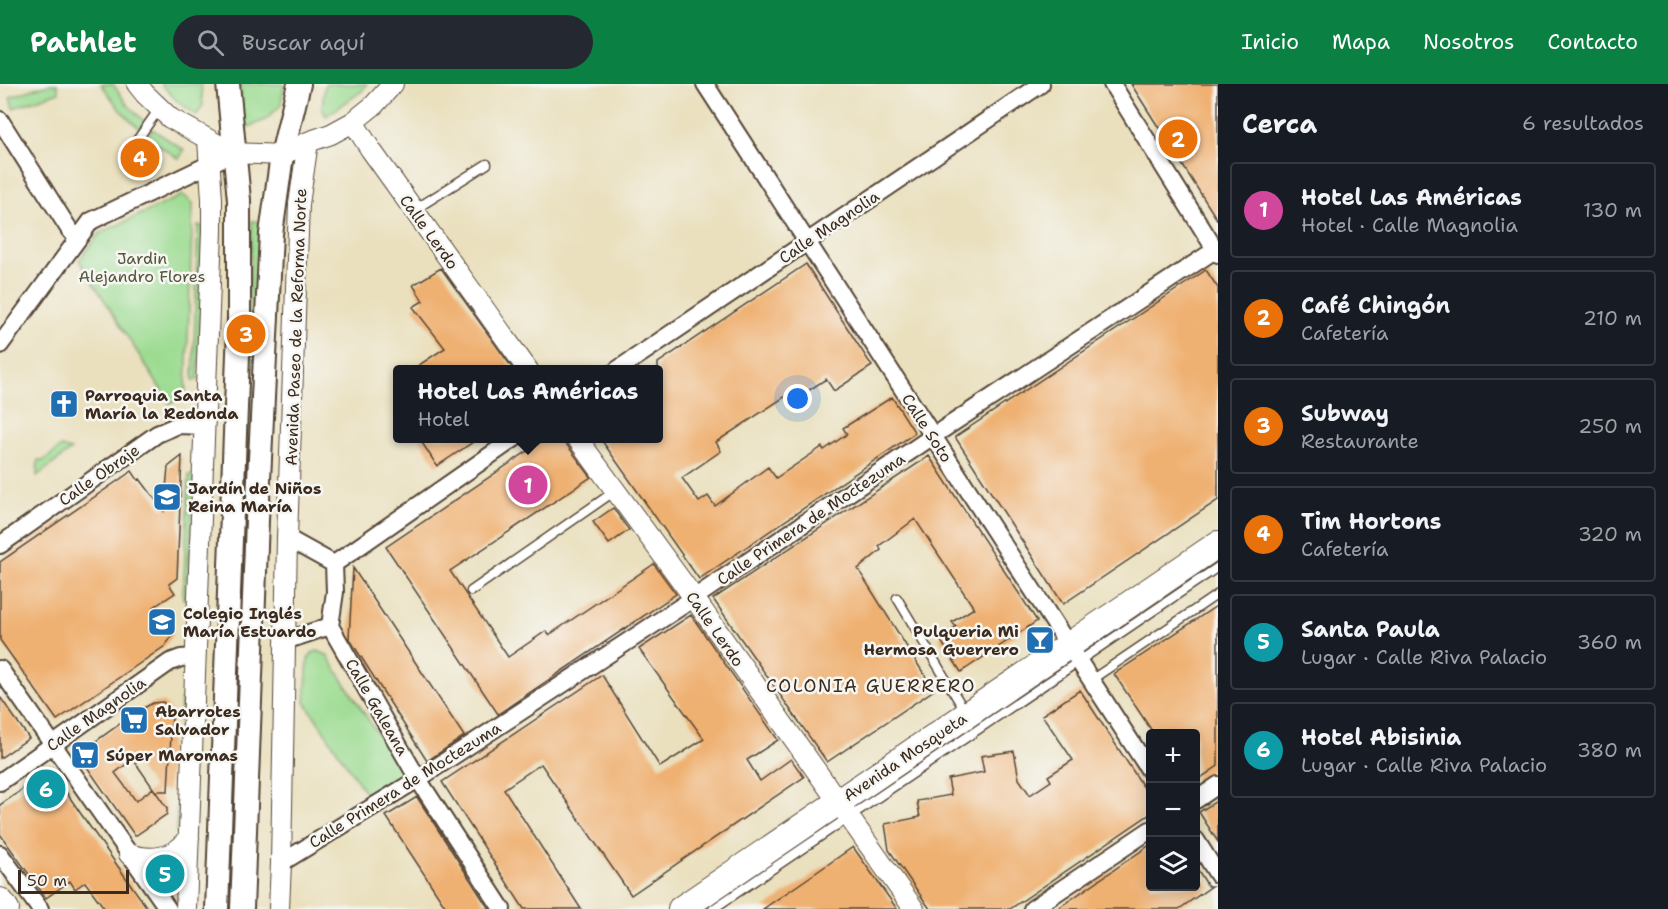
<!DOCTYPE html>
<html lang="es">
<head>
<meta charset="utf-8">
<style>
  body { margin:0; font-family:"Shantell Sans",sans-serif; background:#242831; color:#f1f3f6 }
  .controls { position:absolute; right:18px; bottom:18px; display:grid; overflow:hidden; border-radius:6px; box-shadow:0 3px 15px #0003 }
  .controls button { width:54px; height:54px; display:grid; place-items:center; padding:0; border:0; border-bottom:2px solid #363941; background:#171b24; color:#f1f3f6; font:30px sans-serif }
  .scale { position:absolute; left:18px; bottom:15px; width:111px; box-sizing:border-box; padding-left:6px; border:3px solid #3b2a1e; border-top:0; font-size:16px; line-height:21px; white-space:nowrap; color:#3b2a1e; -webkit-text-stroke:4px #f6f6f2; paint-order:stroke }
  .you { position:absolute; left:798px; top:315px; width:21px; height:21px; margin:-15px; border:4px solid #fff; border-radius:50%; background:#1a73e8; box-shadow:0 0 0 9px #1a73e833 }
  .badge { display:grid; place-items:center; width:39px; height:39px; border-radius:50%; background:#0b8043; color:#fff; font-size:20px; font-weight:700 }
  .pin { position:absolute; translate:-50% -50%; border:3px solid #fff; box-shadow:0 2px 6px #0006 }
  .popup { position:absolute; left:393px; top:281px; width:270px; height:78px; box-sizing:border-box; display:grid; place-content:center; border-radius:6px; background:#171b24; filter:drop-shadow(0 2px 4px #0005); font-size:20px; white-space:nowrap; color:#9ea1a6 }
  .popup b { font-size:22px; color:#f1f3f6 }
  .popup::after { content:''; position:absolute; left:50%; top:100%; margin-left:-12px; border:12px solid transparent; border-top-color:#171b24 }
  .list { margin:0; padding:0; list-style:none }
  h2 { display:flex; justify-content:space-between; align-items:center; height:78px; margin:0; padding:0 24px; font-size:26px }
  h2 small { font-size:20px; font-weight:400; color:#9ea1a6 }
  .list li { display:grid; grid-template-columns:39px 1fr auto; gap:18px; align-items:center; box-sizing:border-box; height:96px; margin:0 12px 12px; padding:0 12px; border:2px solid #363941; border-radius:6px }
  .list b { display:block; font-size:22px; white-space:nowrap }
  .list p { margin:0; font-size:20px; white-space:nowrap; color:#9ea1a6 }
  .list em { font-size:20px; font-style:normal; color:#9ea1a6 }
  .icon { flex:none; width:33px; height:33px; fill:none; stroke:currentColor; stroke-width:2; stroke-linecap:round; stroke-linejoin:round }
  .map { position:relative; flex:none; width:1218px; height:825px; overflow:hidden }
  header { display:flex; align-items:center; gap:36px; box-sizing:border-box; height:84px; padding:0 30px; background:#0b8043; color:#fff }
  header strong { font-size:28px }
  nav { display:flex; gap:33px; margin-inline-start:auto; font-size:21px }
  .search { width:420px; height:54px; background:#242831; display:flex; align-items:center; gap:15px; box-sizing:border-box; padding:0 21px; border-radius:33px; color:#9ea1a6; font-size:22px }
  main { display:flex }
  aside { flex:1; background:#171b24 }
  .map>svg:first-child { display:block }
  .green { fill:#9cdb91; stroke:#6c8258; stroke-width:1.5 }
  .building { fill:#efb172 }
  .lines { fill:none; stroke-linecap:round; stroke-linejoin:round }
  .service-casing { stroke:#554536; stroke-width:11 }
  .minor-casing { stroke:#554536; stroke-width:20 }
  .tertiary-casing { stroke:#554536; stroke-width:22 }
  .secondary-casing { stroke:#554536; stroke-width:26 }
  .primary-casing { stroke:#554536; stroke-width:28 }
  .service { stroke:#fff; stroke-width:8 }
  .minor { stroke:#fff; stroke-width:16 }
  .tertiary { stroke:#fff; stroke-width:20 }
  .secondary { stroke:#fff; stroke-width:22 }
  .primary { stroke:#fff; stroke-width:26 }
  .labels { text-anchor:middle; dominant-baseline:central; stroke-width:5; stroke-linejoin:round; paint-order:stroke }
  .street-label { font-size:16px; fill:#3b2a1e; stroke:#f6f6f2 }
  .park-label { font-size:16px; fill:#53563b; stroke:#f6f6f2 }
  .poi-label { font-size:16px; font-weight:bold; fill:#3b2a1e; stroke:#f6f6f2; text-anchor:start }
  .neighbourhood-label { font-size:18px; letter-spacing:1.5px; fill:#3b2a1e; stroke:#f6f6f2 }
</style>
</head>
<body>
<header>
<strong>Pathlet</strong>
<div class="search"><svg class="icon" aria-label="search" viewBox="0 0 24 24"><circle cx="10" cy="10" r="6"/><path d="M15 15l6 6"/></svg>Buscar aquí</div>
<nav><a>Inicio</a><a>Mapa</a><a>Nosotros</a><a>Contacto</a></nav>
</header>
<main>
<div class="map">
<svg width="1218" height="825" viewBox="0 0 1218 825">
  <rect width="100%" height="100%" fill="#f6f6f2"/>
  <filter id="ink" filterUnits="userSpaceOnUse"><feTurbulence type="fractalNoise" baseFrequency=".0167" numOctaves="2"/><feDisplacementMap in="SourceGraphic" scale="12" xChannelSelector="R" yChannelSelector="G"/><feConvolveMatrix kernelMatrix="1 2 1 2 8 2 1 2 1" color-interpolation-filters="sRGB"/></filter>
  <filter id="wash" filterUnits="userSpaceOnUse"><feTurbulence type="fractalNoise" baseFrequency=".008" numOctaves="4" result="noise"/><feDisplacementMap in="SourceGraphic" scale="24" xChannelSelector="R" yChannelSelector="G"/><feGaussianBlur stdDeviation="1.35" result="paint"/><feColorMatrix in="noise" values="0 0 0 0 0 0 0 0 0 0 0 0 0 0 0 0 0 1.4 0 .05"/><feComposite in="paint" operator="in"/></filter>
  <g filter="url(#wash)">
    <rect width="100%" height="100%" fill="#eae0be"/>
    <path class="green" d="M48,0H57L59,8L13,24L10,13Z
      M101,0H113L126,19L145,38L140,45L120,26Z
      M161,0H201L203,21L197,31L178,18Z
      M240,0H284L281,21L265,36L244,45Z
      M325,0H367L362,7L326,32L322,23Z
      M152,45L184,66L179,75L147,53Z
      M183,111L193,119L186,305L182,313L170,320L79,176L100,149Z
      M252,137L260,138L231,825H227Z
      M198,142H203L198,296H193Z
      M61,363L71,366L37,392L38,376L43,377Z
      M189,391L194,392L188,515H183Z
      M318,567L327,571L404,691L368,713L305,618L308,575L312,569Z
      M181,615H185L180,748H176Z
      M170,780L168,814L145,782L157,783Z"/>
    <g id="blocks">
      <path class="building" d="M1131,0H1218V137L1145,22Z
        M806,180L872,282L834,307L826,295L797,314L792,308L716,358L721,367L682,394L699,418L708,412L715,422L768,383L776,394L822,363L824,366L847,350L843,344L892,313L915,349L699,495L600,354H658V279Z
        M441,184L513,285H413L445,264L413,223L423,217L413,201Z
        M1206,186L1218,204V416L1063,520L955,353Z
        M419,354H479L437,382Z
        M547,354H565L567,361L591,393L450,487L508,573L546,547L549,551L654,480L676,510L498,630L386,463Z
        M182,372L177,494L169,500L175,509L154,523L173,551L165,562L57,636L0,556V478L132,387L138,396L140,395L164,427L168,383Z
        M929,372L1037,537L961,588L939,554L956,543L952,538L974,524L915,435L879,462L881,466L858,485L934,606L827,678L713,515Z
        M613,424L629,446L609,460L593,438Z
        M353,484L464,652L427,677L349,554Z
        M1218,521V682L1196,697V650H1154L1114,590Z
        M691,531L778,656L747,676L760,697L791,675L804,693L631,811L541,680L504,705L581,825H524L442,698L602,591L660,683L704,655L639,565Z
        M1080,606L1150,713V730L1010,825H930L889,766L885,740L920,733L917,717L951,711L948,695L984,688L981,672L1014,667L1019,695L1030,711L1051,697L1048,692L1073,676L1042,631Z
        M0,613L29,654L0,674Z
        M163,618L169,624L172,632L168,707H155L133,675L115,689L136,717L153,704L167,724V730L135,752L78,670L138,627L153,619Z
        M51,686L81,730L148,825H105L85,798L75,805L70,797L46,814L0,750V721Z
        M417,713L489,825H447L386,732Z
        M1218,716V758L1199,728Z
        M1150,761V802H1196V783L1208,802H1212L1179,825H1057Z
        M853,763L897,825H763L814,790Z"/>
    </g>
  </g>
  <g filter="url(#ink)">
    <use href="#blocks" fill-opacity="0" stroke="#554536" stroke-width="1.5"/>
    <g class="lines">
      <g class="service-casing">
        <path id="service" d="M135,59L159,25
          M414,126L487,80
          M471,507L615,407
          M897,514L966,629
          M1091,596L1218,510
          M713,825L1218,483"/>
      </g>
      <g class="minor-casing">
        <path id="minor" d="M705,0L1150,687
          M1112,0L1218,170
          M0,36L69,145L77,154
          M0,261L91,137L233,69
          M617,286L1041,0
          M287,454L334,480
          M0,461L157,350L178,341L205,342
          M334,480L515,354
          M330,542L418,695L502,825
          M330,542L335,508L334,480
          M285,557L330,542
          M0,585L168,825
          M0,698L170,578L181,574L196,573
          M1196,716L1218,701
          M1196,756L1218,791
          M0,770L40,825
          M281,779L418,695L694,514L933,352L1218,164
          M1032,825L1150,746"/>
      </g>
      <g class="tertiary-casing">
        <path id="tertiary" d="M137,0L145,10L170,34L233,69L282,71L308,58L331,50L353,38L374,21L393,0
          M353,38L371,66L528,286
          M577,354L694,514L914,825
          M129,770C153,778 174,774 189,754
          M186,825L212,147V115L208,56
          M279,825L281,779L287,454L299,120L308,58"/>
      </g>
      <g class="secondary-casing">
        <path id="secondary" d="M217,825L239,244V116L228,0
          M242,825L257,436L271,150L282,71L299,0"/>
      </g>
      <g class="primary-casing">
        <path id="primary" d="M0,817L6,825
          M681,825L1218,460"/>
      </g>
      <use href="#service" class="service"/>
      <use href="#minor" class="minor"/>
      <use href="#tertiary" class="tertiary"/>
      <use href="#secondary" class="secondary"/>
      <use href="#primary" class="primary"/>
    </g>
  </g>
  <defs>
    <g id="church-square" transform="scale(1.5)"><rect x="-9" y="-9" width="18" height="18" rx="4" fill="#1f6fb2" stroke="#f6f6f2"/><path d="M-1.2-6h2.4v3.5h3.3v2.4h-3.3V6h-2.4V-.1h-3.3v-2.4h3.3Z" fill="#fff"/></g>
    <g id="school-square" transform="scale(1.5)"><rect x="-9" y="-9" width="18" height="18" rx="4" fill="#1f6fb2" stroke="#f6f6f2"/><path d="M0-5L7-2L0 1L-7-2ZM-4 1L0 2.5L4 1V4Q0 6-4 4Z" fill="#fff"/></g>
    <g id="bar-square" transform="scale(1.5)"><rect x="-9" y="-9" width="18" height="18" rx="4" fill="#1f6fb2" stroke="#f6f6f2"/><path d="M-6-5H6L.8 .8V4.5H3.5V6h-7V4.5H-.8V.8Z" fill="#fff"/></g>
    <g id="supermarket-square" transform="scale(1.5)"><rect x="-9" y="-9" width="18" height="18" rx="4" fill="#1f6fb2" stroke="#f6f6f2"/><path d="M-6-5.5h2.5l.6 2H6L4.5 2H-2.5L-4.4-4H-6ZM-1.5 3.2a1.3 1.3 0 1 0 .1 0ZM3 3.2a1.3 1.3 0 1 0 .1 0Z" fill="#fff"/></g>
  </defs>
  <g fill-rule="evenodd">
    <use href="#church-square" x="64" y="320"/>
    <use href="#school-square" x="167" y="413"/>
    <use href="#school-square" x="162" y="538"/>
    <use href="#bar-square" x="1040" y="556"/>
    <use href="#supermarket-square" x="134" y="636"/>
    <use href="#supermarket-square" x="85" y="671"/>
  </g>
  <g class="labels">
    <g class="street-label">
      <text transform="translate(829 143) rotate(-34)">Calle Magnolia</text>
      <text transform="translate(429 148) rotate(54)">Calle Lerdo</text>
      <text transform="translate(296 243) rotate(-88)">Avenida Paseo de la Reforma Norte</text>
      <text transform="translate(927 344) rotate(57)">Calle Soto</text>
      <text transform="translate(99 391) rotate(-35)">Calle Obraje</text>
      <text transform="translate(811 435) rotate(-34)">Calle Primera de Moctezuma</text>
      <text transform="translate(715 545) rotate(55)">Calle Lerdo</text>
      <text transform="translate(377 623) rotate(60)">Calle Galeana</text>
      <text transform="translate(96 630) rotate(-35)">Calle Magnolia</text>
      <text transform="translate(905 673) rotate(-34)">Avenida Mosqueta</text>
      <text transform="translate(405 701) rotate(-32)">Calle Primera de Moctezuma</text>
    </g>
    <g class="park-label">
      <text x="142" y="174">Jardin<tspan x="142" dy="18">Alejandro Flores</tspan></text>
    </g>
    <g class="poi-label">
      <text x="85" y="311">Parroquia Santa<tspan x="85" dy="18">María la Redonda</tspan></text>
      <text x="188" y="404">Jardín de Niños<tspan x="188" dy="18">Reina María</tspan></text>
      <text x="183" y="529">Colegio Inglés<tspan x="183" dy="18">María Estuardo</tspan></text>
      <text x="1019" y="547" text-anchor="end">Pulqueria Mi<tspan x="1019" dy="18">Hermosa Guerrero</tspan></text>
      <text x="155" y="627">Abarrotes<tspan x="155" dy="18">Salvador</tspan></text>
      <text x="106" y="671">Súper Maromas</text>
    </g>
    <g class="neighbourhood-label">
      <text x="871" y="602">COLONIA GUERRERO</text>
    </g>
  </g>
</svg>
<div class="controls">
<button>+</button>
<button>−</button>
<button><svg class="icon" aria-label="layers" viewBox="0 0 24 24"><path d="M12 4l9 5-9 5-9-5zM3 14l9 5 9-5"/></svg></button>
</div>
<div class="scale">50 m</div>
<div class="you"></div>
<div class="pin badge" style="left:528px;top:401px;background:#d1479c">1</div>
<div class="popup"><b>Hotel Las Américas</b>Hotel</div>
<div class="pin badge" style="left:1178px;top:55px;background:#e8710a">2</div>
<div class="pin badge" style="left:246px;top:250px;background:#e8710a">3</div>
<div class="pin badge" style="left:140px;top:74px;background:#e8710a">4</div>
<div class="pin badge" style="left:165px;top:790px;background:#0f9aa8">5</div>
<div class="pin badge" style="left:46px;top:705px;background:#0f9aa8">6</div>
</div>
<aside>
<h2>Cerca<small>6 resultados</small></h2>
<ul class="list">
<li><span class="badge" style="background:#d1479c">1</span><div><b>Hotel Las Américas</b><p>Hotel · Calle Magnolia</p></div><em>130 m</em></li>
<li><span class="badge" style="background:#e8710a">2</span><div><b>Café Chingón</b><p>Cafetería</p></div><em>210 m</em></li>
<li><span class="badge" style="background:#e8710a">3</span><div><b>Subway</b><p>Restaurante</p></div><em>250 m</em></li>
<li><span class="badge" style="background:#e8710a">4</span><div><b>Tim Hortons</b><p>Cafetería</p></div><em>320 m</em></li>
<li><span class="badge" style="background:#0f9aa8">5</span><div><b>Santa Paula</b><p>Lugar · Calle Riva Palacio</p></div><em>360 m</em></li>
<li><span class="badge" style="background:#0f9aa8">6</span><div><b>Hotel Abisinia</b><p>Lugar · Calle Riva Palacio</p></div><em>380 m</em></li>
</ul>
</aside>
</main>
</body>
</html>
